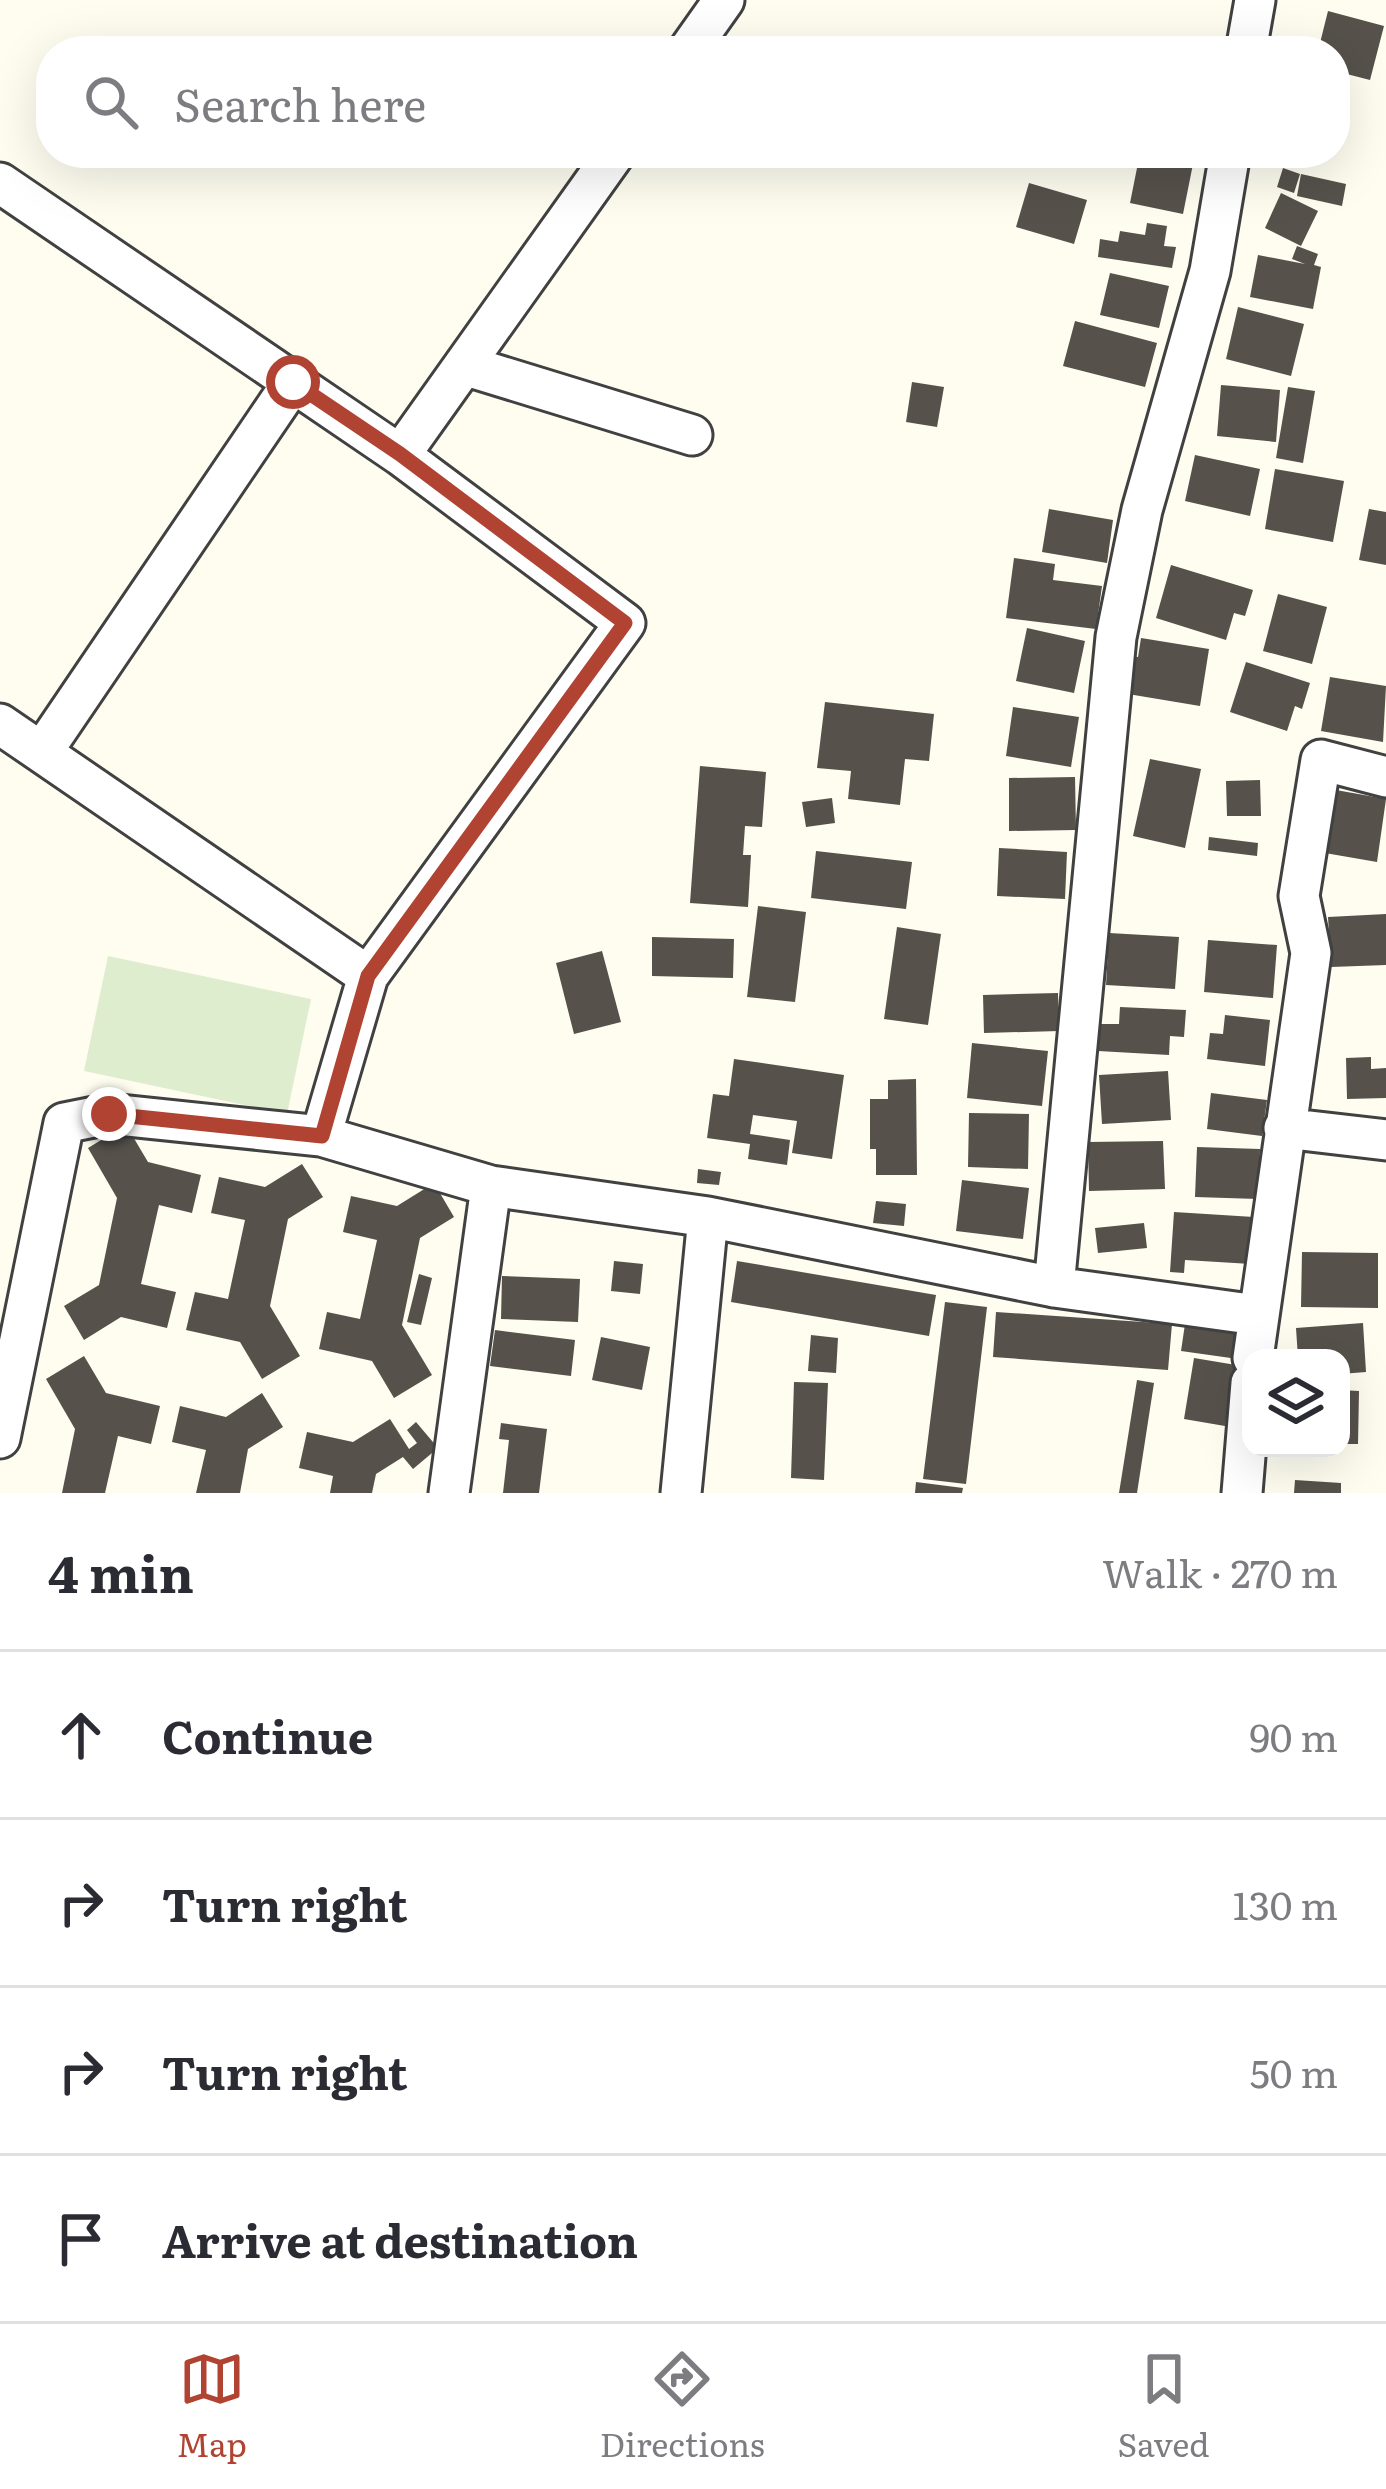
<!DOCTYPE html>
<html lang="en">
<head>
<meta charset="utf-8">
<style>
  body { margin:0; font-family:Literata,serif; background:#f7f7f7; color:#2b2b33 }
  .controls { position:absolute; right:36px; bottom:36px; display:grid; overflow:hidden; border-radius:24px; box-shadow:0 12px 48px #0002 }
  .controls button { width:108px; height:108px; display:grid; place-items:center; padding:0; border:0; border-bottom:3px solid #e1e1e2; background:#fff; color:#2b2b33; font:60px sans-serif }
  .stop { position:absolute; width:36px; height:36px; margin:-27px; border:9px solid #b14333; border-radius:50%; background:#fff }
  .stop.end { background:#b14333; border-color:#fff; box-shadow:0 3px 12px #0008 }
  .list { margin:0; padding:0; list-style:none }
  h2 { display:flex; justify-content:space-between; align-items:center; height:156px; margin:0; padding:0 48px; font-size:51px }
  h2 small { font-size:39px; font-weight:400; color:#7c7c81 }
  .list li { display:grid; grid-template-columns:78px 1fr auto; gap:36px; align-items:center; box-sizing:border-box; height:168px; padding:0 48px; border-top:3px solid #e1e1e2 }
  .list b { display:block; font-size:45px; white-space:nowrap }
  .list em { font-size:39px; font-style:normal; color:#7c7c81 }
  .icon { flex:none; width:66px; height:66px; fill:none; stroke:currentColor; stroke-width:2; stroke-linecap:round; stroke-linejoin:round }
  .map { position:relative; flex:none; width:1386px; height:1493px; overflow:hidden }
  .search { position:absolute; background:#fff; box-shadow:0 12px 48px #0002; left:36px; right:36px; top:36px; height:132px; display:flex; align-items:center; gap:30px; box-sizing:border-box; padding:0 42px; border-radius:48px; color:#7c7c81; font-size:45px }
  .sheet { height:828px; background:#fff }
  nav { display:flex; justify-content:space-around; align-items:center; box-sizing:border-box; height:168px; border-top:3px solid #e1e1e2; background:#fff; font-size:33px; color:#7c7c81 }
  nav a { display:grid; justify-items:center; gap:6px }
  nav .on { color:#b14333 }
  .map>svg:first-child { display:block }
  .pitch { fill:#ddedce }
  .building { fill:#56514b }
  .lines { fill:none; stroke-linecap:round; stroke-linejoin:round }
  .minor-casing { stroke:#414141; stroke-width:45 }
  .minor { stroke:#fff; stroke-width:39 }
  .route { stroke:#b14333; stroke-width:15 }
</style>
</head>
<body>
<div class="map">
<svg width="1386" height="1493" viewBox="0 0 1386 1493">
  <rect width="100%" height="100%" fill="#fefdf0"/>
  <path class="pitch" d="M108,956L311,999L287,1114L84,1071Z"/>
  <path class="building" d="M1328,11L1384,26L1370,80L1335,71V51H1318Z
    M1140,153L1195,154L1183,214L1130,203Z
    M1283,168L1300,174L1294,193L1277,187Z
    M1301,174L1346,184L1342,206L1297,196Z
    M1029,183L1087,200L1074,244L1016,227Z
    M1281,193L1318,211L1301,246L1265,228Z
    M1147,223L1167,226L1164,246L1176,247L1172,268L1098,257L1100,239L1118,242L1120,231L1145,235Z
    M1297,246L1318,254L1314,265L1321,267L1313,309L1250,297L1258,255L1305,264L1292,259Z
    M1110,273L1169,286L1159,328L1100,315Z
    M1238,307L1304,324L1291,376L1226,359Z
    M1075,321L1157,343L1145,387L1063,366Z
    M912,382L944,387L937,427L906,422Z
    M1221,385L1280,390L1276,442L1217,436Z
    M1288,387L1315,391L1303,463L1276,458Z
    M1195,455L1260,469L1250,516L1185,501Z
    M1275,469L1344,481L1333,542L1265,529Z
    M1049,509L1113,520L1107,563L1042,552Z
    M1369,509L1386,512V565L1359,560Z
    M1014,558L1055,564L1053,580L1102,586L1096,629L1006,618Z
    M1171,565L1253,590L1245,616L1234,613L1226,640L1156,618Z
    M1278,594L1327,607L1312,664L1263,651Z
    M1027,628L1085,641L1074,693L1016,681Z
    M1141,638L1209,649L1200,706L1116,692L1122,655L1138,657Z
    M1246,662L1310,683L1302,709L1295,706L1287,731L1230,712Z
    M1330,677L1386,686L1383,742L1321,731Z
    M825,702L934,714L929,761L905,759L900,805L848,799L851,771L817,768Z
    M1013,707L1079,717L1071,767L1006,756Z
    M1150,759L1201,769L1185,848L1133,836Z
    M700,766L766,772L762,827L745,826L743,855H751L748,907L690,903Z
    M1075,777L1076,830L1009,831V778Z
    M1260,780L1261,816H1227L1226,781Z
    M1336,790L1386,799L1377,862L1325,853Z
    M832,798L835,823L806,827L802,802Z
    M1209,837L1258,843L1257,856L1208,850Z
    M999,848L1067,852L1065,899L997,896Z
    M816,851L912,862L906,909L811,898Z
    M758,906L806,912L795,1002L747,997Z
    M1386,914V965L1331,967L1328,917Z
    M897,927L941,934L928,1025L884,1019Z
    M1109,933L1179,937L1175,989L1106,985Z
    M652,937L734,939L733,978L652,976Z
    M1208,940L1277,945L1273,998L1204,992Z
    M602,951L621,1022L574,1034L556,963Z
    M1058,993L1059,1031L984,1033L983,995Z
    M1120,1007L1186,1010L1184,1037L1170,1036L1169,1055L1098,1051L1100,1024H1119Z
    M1225,1015L1270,1020L1265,1066L1207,1059L1210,1033L1223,1034Z
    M972,1043L1048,1051L1042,1106L967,1098Z
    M1371,1057V1069L1386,1068V1098L1347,1099L1346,1058Z
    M734,1059L844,1075L832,1159L792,1153L797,1121L753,1115L750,1134L790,1140L787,1165L748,1159L750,1144L707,1138L713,1094L729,1096Z
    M1168,1071L1171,1120L1102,1124L1099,1075Z
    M916,1079L917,1175H876V1149H870V1099H888V1080Z
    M1211,1093L1267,1100L1262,1136L1207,1129Z
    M969,1113L1029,1114L1028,1169L968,1167Z
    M126,1125L148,1162L201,1175L192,1213L159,1205L141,1284L176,1292L167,1328L121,1317L84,1340L64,1306L99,1285L117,1198L88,1148Z
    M1163,1141L1165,1189L1089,1191L1088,1142Z
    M1197,1147L1260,1149L1258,1199L1195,1197Z
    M302,1164L323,1197L288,1219L270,1306L300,1356L262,1379L240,1342L186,1330L195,1292L228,1299L245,1220L211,1213L219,1177L265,1187Z
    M698,1169L721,1172L719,1185L697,1183Z
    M962,1180L1029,1188L1023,1239L956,1231Z
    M434,1183L454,1217L420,1238L402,1325L432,1375L394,1398L372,1361L319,1349L327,1312L360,1319L377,1240L343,1232L351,1196L397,1206Z
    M876,1201L906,1204L904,1226L873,1223Z
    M1174,1212L1254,1217L1251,1264L1185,1260L1184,1273L1170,1272Z
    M1144,1223L1147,1248L1098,1253L1095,1228Z
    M1302,1252L1378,1253V1308L1301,1307Z
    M614,1261L643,1264L640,1294L611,1291Z
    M737,1261L936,1295L929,1336L731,1302Z
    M419,1274L432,1278L421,1325L407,1322Z
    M502,1276L580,1279L578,1322L501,1319Z
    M945,1302L987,1307L966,1484L923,1479Z
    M996,1312L1172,1324L1168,1370L993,1357Z
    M1363,1323L1366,1372L1341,1374V1358H1298L1296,1328Z
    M1185,1324L1242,1332L1238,1359L1181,1351Z
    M495,1330L575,1340L571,1376L490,1366Z
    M811,1335L838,1338L836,1373L808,1371Z
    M601,1337L650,1347L642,1390L592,1380Z
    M84,1356L106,1393L160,1406L151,1444L118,1436L105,1493H62L75,1429L46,1379Z
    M1194,1358L1236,1365L1225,1426L1184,1419Z
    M1137,1380L1154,1383L1137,1493H1119Z
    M794,1382L828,1383L824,1480L791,1478Z
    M1341,1390L1359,1391L1358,1444H1341Z
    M262,1393L283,1427L248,1449L240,1493H196L206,1450L172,1442L180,1406L226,1417Z
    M390,1419L409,1449L417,1443L407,1430L416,1422L438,1448L413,1469L403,1457L376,1474L372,1493H330L333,1476L299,1468L307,1432L353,1442Z
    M501,1423L547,1429L539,1493H503L509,1440L499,1439Z
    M1295,1480L1341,1483V1493H1294Z
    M916,1482L963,1488L962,1493H915Z"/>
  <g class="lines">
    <g class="minor-casing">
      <path id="minor" d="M688,51L724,0
        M1246,51L1255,0
        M615,153L400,455L625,623L368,976L321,1136L491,1186L708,1217L681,1493
        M0,183L400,455
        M464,365L692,435
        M0,724L368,976
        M42,752L293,382
        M1284,1128L1386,1140
        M708,1217L1054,1287L1257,1315
        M1054,1287L1116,637L1142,510L1210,271L1230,153
        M1253,1358L1311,953L1299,896L1321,760L1386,777
        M0,1438L64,1123L109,1114L321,1136
        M449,1493L491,1186
        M1242,1493L1251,1383"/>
    </g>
    <use href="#minor" class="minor"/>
  </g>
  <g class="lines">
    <path class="route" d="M109,1114L322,1136L368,976L625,623L400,454L293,382"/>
  </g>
</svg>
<div class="controls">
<button><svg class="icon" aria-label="layers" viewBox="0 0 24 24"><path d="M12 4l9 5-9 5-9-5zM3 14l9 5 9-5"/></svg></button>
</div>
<div class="stop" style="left:293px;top:382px"></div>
<div class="stop end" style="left:109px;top:1114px"></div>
<div class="search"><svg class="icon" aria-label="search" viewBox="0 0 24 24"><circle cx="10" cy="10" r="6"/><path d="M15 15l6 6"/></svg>Search here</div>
</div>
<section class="sheet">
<h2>4 min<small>Walk · 270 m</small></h2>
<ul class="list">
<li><svg class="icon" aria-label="ahead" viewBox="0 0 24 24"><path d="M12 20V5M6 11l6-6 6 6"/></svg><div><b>Continue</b></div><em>90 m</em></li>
<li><svg class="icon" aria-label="right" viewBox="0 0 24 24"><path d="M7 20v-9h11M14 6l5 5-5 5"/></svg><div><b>Turn right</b></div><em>130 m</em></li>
<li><svg class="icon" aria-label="right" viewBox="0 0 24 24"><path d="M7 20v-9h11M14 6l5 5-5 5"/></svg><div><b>Turn right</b></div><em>50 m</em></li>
<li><svg class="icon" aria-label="arrive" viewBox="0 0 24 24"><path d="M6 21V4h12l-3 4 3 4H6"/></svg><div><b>Arrive at destination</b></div></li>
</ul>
</section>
<nav>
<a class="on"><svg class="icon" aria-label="map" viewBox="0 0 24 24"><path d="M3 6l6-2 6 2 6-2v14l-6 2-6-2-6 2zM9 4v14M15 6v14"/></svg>Map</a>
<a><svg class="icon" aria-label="directions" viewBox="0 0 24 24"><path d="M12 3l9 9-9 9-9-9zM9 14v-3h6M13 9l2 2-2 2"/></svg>Directions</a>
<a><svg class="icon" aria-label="saved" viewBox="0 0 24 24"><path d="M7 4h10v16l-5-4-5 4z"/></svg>Saved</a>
</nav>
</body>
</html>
